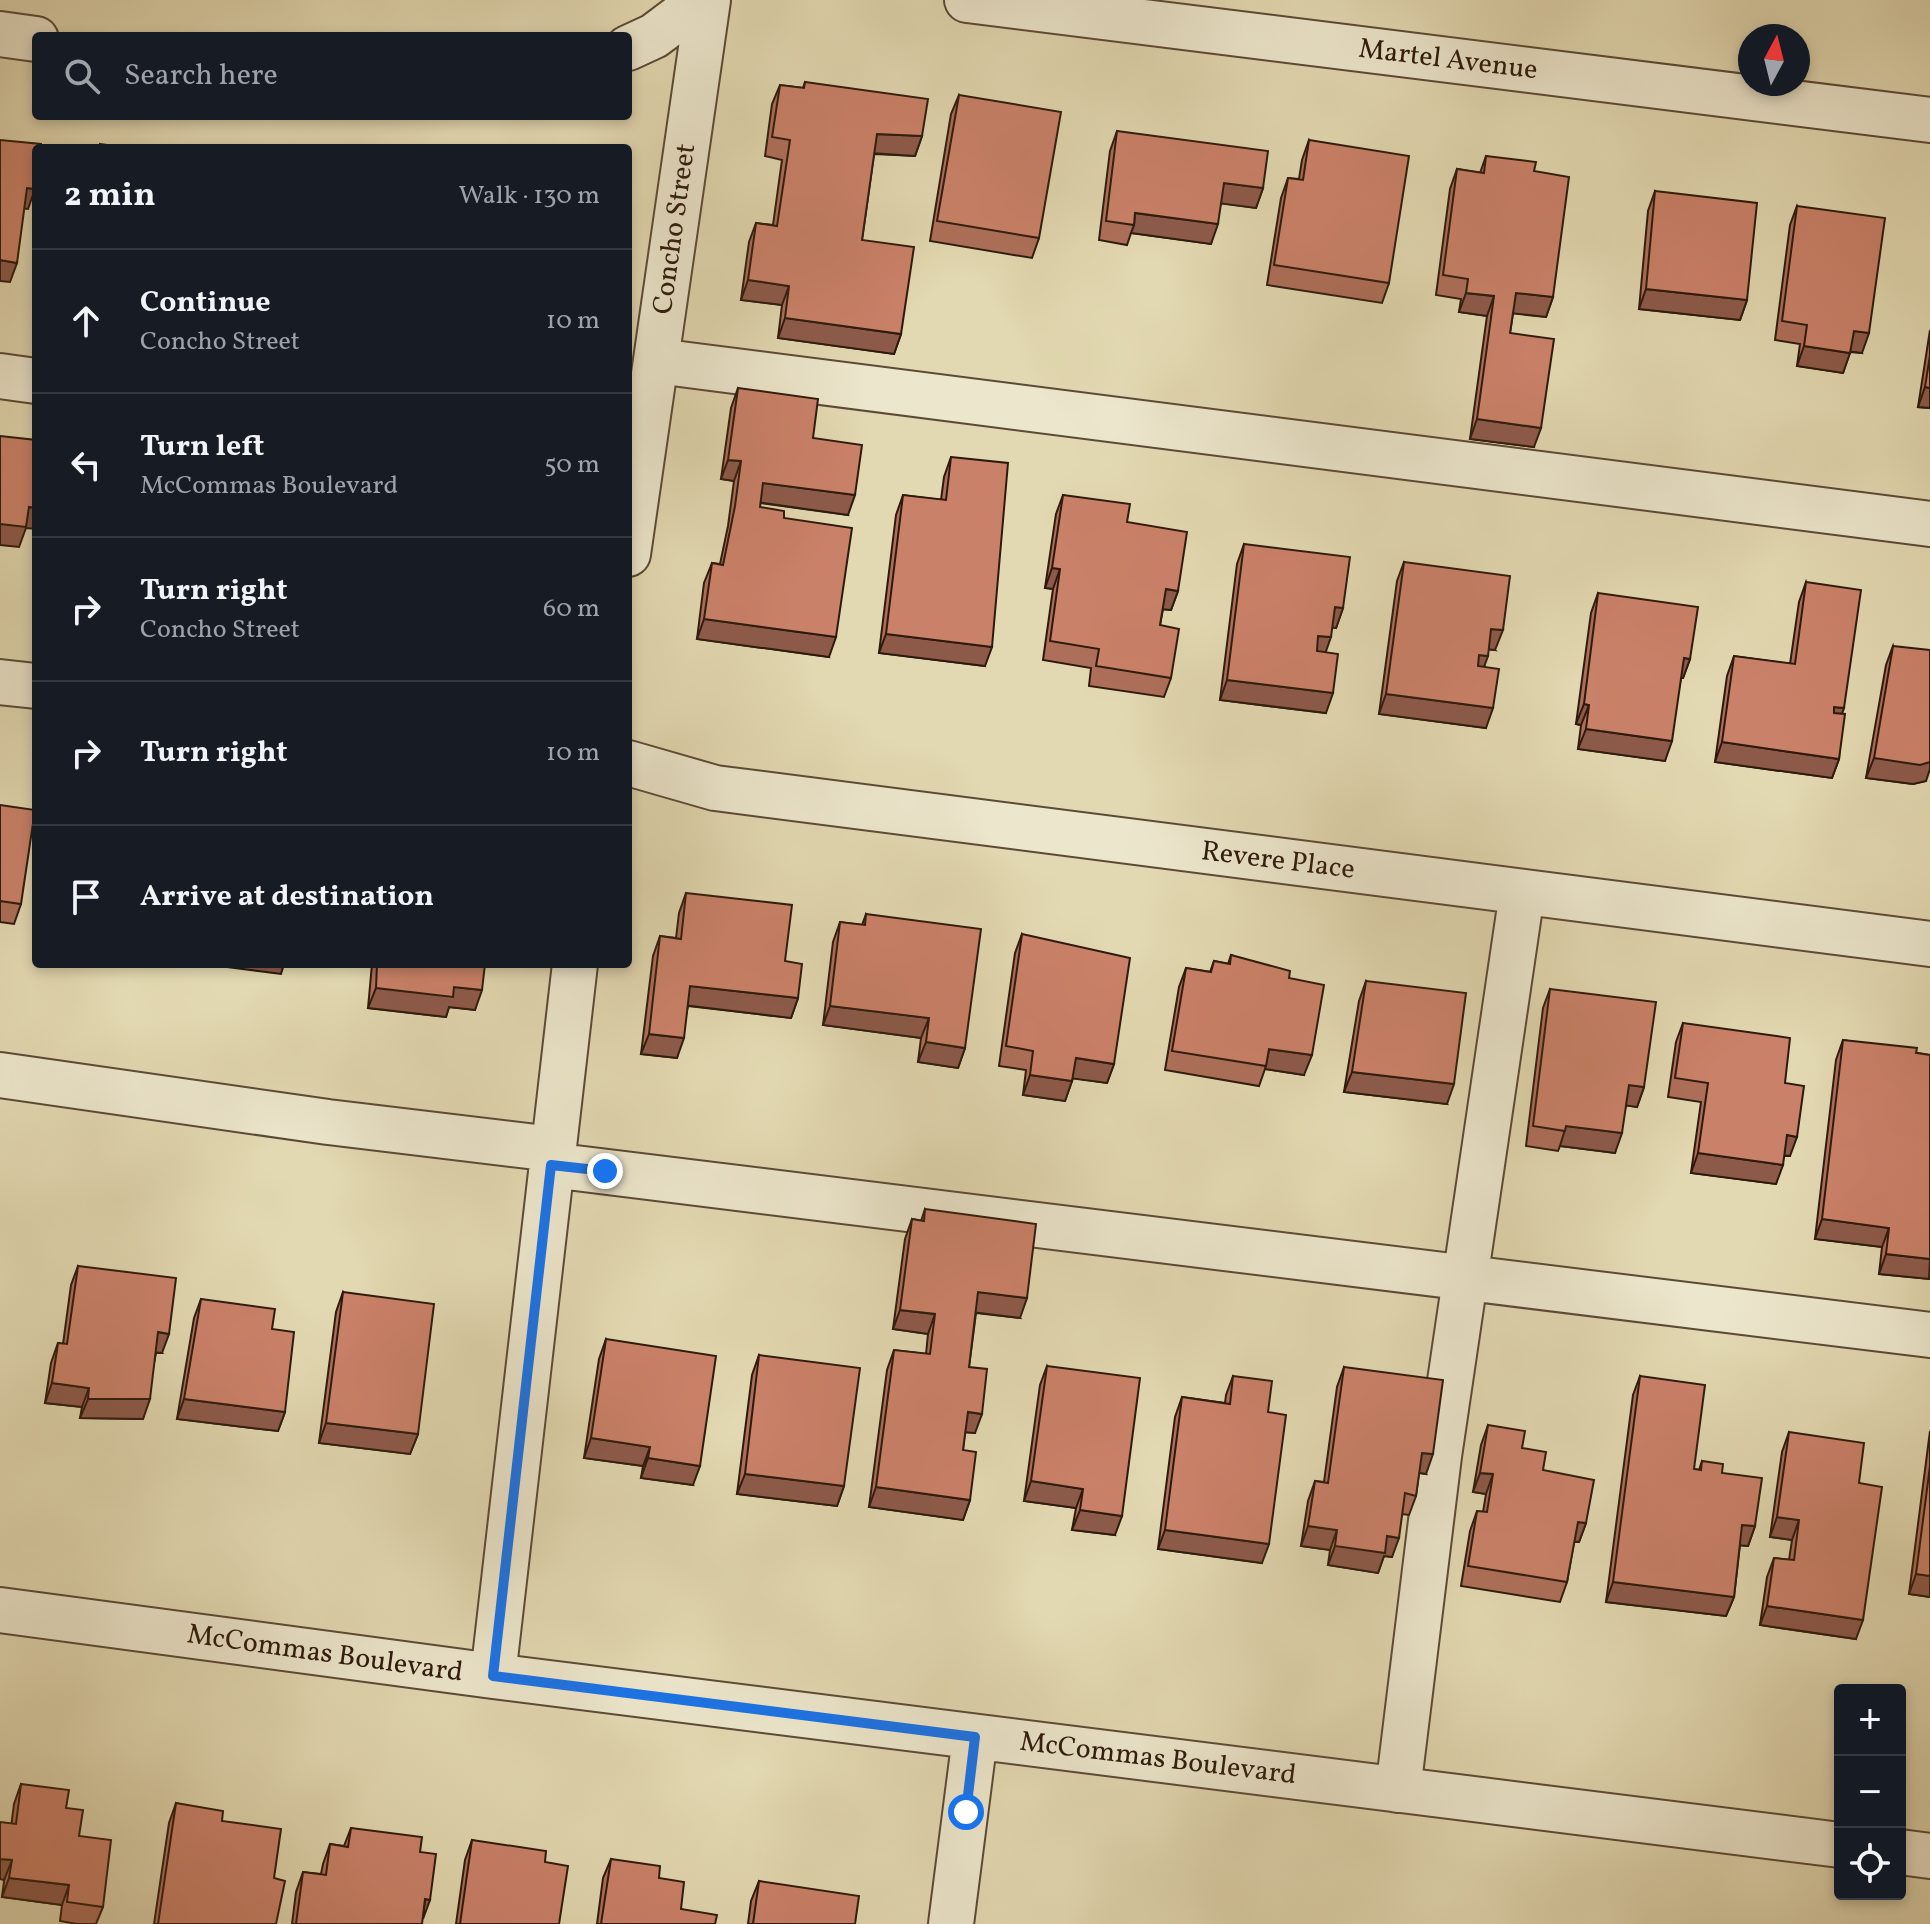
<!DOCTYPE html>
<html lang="en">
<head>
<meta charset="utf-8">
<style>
  body { margin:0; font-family:Vollkorn,serif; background:#20242c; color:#f1f3f6 }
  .controls { position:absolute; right:24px; bottom:24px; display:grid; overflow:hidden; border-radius:8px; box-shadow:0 4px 12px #0003 }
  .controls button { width:72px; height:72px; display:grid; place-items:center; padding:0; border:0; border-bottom:2px solid #363941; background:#171b24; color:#f1f3f6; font:40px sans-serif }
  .compass { position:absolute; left:1738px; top:24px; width:72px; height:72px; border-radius:50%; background:#171b24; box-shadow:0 4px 12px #0003; rotate:7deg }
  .stop { position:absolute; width:24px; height:24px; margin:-18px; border:6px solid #1a73e8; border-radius:50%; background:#fff }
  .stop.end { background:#1a73e8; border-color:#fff; box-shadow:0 2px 8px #0008 }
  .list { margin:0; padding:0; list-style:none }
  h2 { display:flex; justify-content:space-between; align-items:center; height:104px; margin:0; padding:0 32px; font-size:34px }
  h2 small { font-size:26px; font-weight:400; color:#9ea1a6 }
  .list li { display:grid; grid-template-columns:52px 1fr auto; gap:24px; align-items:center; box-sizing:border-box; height:144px; padding:0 32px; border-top:2px solid #363941 }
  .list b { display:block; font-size:30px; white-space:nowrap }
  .list p { margin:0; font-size:26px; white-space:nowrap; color:#9ea1a6 }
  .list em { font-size:26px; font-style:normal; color:#9ea1a6 }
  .icon { flex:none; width:44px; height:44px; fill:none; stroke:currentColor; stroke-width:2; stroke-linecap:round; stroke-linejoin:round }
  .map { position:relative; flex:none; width:1930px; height:1924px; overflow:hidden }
  .search { position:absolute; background:#171b24; box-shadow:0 4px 12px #0003; left:32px; top:32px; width:600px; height:88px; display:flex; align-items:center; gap:20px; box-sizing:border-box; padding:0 28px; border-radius:8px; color:#9ea1a6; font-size:30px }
  .panel { position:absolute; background:#171b24; box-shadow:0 4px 12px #0003; left:32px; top:144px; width:600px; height:824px; border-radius:8px }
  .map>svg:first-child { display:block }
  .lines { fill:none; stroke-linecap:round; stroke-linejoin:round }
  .minor-casing { stroke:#5b4a36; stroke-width:48 }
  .minor { stroke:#ece6cc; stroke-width:44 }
  .wall { fill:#ae6f5a; stroke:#2e1a0d; stroke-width:2 }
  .shaded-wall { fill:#8d5a4a; stroke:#2e1a0d; stroke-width:2 }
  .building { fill:#ca8169; stroke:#2e1a0d; stroke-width:2 }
  .route { stroke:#1a73e8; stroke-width:10 }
  .labels { text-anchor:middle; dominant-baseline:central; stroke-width:6; stroke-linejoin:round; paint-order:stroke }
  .street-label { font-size:28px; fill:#2e1a0d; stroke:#ece6cc }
</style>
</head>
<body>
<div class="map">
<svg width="1930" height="1924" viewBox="0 0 1930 1924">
  <rect width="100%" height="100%" fill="#e2d8b1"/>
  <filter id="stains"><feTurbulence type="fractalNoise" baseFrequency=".0025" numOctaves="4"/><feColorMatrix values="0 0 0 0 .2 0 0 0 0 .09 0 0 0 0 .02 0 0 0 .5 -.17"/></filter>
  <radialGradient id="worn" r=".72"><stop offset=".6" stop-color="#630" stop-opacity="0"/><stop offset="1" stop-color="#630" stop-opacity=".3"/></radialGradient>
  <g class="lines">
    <g class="minor-casing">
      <path id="minor" d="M967,0L1930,120
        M0,34L36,39
        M628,48L654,36L702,0
        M657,361L1930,524
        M0,376L36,381
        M628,554L708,0
        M0,682L36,686
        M628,763L715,788L1930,944
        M0,1075L328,1122L553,1149
        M551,1165L1930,1335
        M0,1610L493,1676L1840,1845
        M493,1676L575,964
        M1398,1790L1439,1456L1522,893
        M1900,1852L1930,1856
        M951,1924L975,1737"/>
    </g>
    <use href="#minor" class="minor"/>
  </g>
  <path class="wall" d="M805,82L922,136L915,156L874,154L862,240L901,334L894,354L778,338L782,305L741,300L749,242L756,223L773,225L782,160L765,156L772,104L780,85L803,88Z
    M959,95L1039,238L1032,258L930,241L951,114Z
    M1117,131L1263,188L1256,208L1221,203L1211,244L1131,233L1127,245L1099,240L1110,151Z
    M1309,140L1389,283L1382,303L1267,285L1281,198L1288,178L1299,179L1302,160Z
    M1486,156L1534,171L1553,297L1546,317L1513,313L1510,333L1534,447L1470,439L1487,316L1459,312L1461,299L1436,295L1450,189L1457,169L1480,173Z
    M1655,191L1747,300L1740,320L1639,309L1648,211Z
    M1797,206L1862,353L1850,352L1843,373L1797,366L1800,344L1775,340L1790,225Z
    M1930,330V408L1918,407Z
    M738,388L813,438L848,515L760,503V507L784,518L829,657L697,639L704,583L712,563L720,564L728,526L734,481L721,479L731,408Z
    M951,457L985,666L879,653L896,515L903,495L941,500L944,477Z
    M1063,495L1127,522L1178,591L1171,610L1163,609L1160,625L1171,678L1164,697L1089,686L1091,668L1043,660L1053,589L1045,588L1056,514Z
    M1244,544L1343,608L1336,628L1332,627L1325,652L1326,713L1220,700L1237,564Z
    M1404,562L1495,650L1488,649L1484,667L1486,728L1379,714L1397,581Z
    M1806,582L1842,714L1839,759L1832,778L1715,762L1727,676L1734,656L1790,664L1799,602Z
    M1598,593L1690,659L1683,678H1681L1665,761L1578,749L1581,725L1576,724L1591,613Z
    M1893,646L1926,781L1913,784L1866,778L1886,665Z
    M0,805L21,904L14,924L0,922Z
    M686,893L785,961L798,998L791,1018L688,1006L677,1058L641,1054L653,956L660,936L676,938L679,913Z
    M866,914L965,1048L958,1068L918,1062L921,1038L823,1025L833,942L840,922L862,925Z
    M1022,934L1114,1064L1107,1083L1073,1078L1065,1101L1023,1095L1026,1070L999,1066L1015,953Z
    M1231,955L1289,978L1304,1075L1265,1069L1259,1086L1165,1070L1179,987L1186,968L1210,972L1214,961L1228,964Z
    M372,964H485L475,1010L449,1007L446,1017L368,1008Z
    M1366,981L1447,1104L1344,1092L1359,1001Z
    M1550,989L1644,1087L1637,1107L1626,1105L1615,1153L1560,1146L1558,1151L1526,1146L1543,1008Z
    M1683,1023L1785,1083L1790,1156H1784L1776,1184L1691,1173L1701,1102L1668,1097L1676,1042Z
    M1843,1040L1930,1055L1929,1279L1879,1274L1882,1247L1815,1239L1836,1060Z
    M925,1209L1020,1318L976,1313L969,1367L975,1433L965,1432L963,1450L970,1500L963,1520L869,1507L887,1370L894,1350L926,1354L928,1334L893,1329L905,1239L912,1219L921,1221Z
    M78,1266L162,1353H156L143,1419L80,1418L82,1407L45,1403L51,1363L58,1343L63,1344L71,1285Z
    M343,1292L418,1434L410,1454L319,1443L336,1312Z
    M201,1299L272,1329L285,1412L278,1431L177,1419L194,1318Z
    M606,1339L693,1485L641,1478L643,1466L584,1458L599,1359Z
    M759,1355L844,1486L837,1506L737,1494L752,1375Z
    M1047,1366L1115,1535L1072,1530L1076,1508L1024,1501L1040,1385Z
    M1344,1367L1426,1474L1419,1473L1416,1496L1409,1515L1402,1514L1392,1557L1384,1556L1378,1573L1328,1565L1330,1550L1301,1546L1308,1501L1315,1481L1324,1482L1337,1387Z
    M1233,1376L1268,1412L1262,1563L1158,1549L1175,1417L1182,1397L1225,1403L1226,1395Z
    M1640,1376L1694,1469L1699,1470L1702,1461L1722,1473L1755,1526L1748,1546L1740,1545L1734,1597L1726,1616L1606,1602L1633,1395Z
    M1488,1425L1522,1448L1543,1470L1586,1523L1579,1542H1574L1567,1582L1560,1602L1461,1586L1470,1531L1477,1511L1483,1512L1486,1494L1473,1492L1481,1445Z
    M1930,1431V1597L1909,1594Z
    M1789,1432L1859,1483L1856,1639L1760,1625L1767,1577L1774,1558L1789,1560L1792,1540L1770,1537L1782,1452Z
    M21,1784L66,1808L79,1836L103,1907L96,1924H77L60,1921L62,1905L2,1897L14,1804Z
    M176,1803L222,1821L274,1878L276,1924H154L169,1823Z
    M351,1828L420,1852L422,1924H292L296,1892L303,1872L321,1874L323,1864L330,1844L344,1846Z
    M472,1840L545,1862L559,1924H456L465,1860Z
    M611,1859L659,1878L681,1909L715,1924H597L603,1878Z
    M759,1881L855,1924H748L751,1901Z"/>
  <path class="shaded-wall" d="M877,134L922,136L915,156L870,153Z
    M1224,183L1263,188L1256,208L1217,203Z
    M27,188L35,189L28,209L20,208Z
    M1135,213L1218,224L1211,244L1131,233L1134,225Z
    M0,260L17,263L10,282L0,281Z
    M748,280L789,286L782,305L741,300Z
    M1646,289L1747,300L1740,320L1639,309Z
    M1466,293L1494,296L1487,316L1459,312Z
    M1516,293L1553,297L1546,317L1509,313Z
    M785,318L901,334L894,354L778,338Z
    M1854,331L1869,333L1862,353L1846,351Z
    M1804,346L1850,353L1843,373L1797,366Z
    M1925,387L1930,388V408L1918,407Z
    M1477,419L1541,428L1534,447L1470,439Z
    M728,460L741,461L734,481L721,479Z
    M763,483L855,495L848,515L756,502Z
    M29,507L36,508V529L26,528L19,547L0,545V524Z
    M1052,568L1060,569L1053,589L1045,588Z
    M1166,589L1178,591L1171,610L1159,609Z
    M1335,607L1343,608L1336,628L1327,627Z
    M704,619L836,637L829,657L697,639Z
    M1491,629L1503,630L1495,650L1484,649Z
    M886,634L992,647L985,666L879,653Z
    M1318,636L1331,637L1324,657L1311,655Z
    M1479,655L1488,656L1481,675L1472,674Z
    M1684,658L1690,659L1683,678L1677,677Z
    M1227,680L1333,693L1326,713L1220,700Z
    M1386,694L1493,708L1486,728L1379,714Z
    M1584,704L1589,705L1581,725L1576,724Z
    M1834,707L1844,708L1837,728L1827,727Z
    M1586,729L1672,741L1665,761L1578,749Z
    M1722,742L1839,759L1832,778L1715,762Z
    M1874,758L1930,761V769L1926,781L1913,784L1866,778Z
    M204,964H284L281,974Z
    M690,986L798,998L791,1018L683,1005Z
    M454,987L482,990L475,1010L449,1007L446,1017L368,1008L376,988Z
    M830,1006L929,1018L921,1038L823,1025Z
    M649,1034L684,1038L677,1058L641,1054Z
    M926,1042L965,1048L958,1068L918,1062Z
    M1269,1049L1312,1055L1304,1075L1265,1069Z
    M1076,1058L1114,1064L1107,1083L1069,1078Z
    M1352,1072L1454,1084L1447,1104L1344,1092Z
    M1030,1075L1072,1081L1065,1101L1023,1095Z
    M1629,1085L1644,1087L1637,1107L1622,1105Z
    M1566,1126L1622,1133L1615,1153L1560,1146Z
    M1787,1135L1797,1137L1790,1156L1780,1155Z
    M1698,1153L1783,1165L1776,1184L1691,1173Z
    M1822,1219L1889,1228L1882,1247L1815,1239Z
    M1886,1254L1930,1259L1929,1279L1879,1274Z
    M978,1292L1027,1298L1020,1318L971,1312Z
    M900,1310L935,1314L928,1334L893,1329Z
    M158,1332L169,1334L162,1353L151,1352Z
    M52,1383L89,1388L82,1407L45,1403Z
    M88,1399H150L143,1419L80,1418Z
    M184,1399L285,1412L278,1431L177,1419Z
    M968,1412L982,1414L975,1433L961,1432Z
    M326,1423L418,1434L410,1454L319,1443Z
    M591,1438L650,1447L643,1466L584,1458Z
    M1422,1453L1433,1454L1426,1474L1415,1472Z
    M648,1458L700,1466L693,1485L641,1478Z
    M1480,1473L1493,1474L1486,1494L1473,1492Z
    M745,1474L844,1486L837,1506L737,1494Z
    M1031,1481L1083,1489L1076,1508L1024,1501Z
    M876,1487L970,1500L963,1520L869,1507Z
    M1080,1510L1122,1516L1115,1535L1072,1530Z
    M1777,1517L1799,1520L1792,1540L1770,1537Z
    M1578,1522L1586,1523L1579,1542L1570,1541Z
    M1742,1525L1755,1526L1748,1546L1735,1545Z
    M1308,1526L1337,1530L1330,1550L1301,1546Z
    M1165,1530L1269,1544L1262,1563L1158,1549Z
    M1387,1536L1399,1538L1392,1557L1384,1556L1378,1573L1328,1565L1335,1546Z
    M1916,1574L1930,1576V1597L1909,1594Z
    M1613,1582L1734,1597L1726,1616L1606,1602Z
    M1767,1606L1863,1620L1856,1639L1760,1625Z
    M0,1859L12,1860L4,1880L0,1879Z
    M9,1878L69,1885L62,1905L2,1897Z
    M425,1899L430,1900L423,1919Z"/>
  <path class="building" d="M805,82L928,99L922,136L877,134L862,240L914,247L901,334L785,318L789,286L748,280L756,223L777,226L790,140L772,137L780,85L804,88Z
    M959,95L1061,112L1039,238L937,221Z
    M1117,131L1268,151L1263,188L1224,183L1218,224L1135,213L1134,225L1106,221Z
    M0,140L41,144V148H36L35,189L27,188L17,263L0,260Z
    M1309,140L1409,156L1389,283L1274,265L1288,178L1303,180Z
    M100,144L129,148H100Z
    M1486,156L1536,162L1534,171L1569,177L1553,297L1516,293L1510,333L1554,339L1541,428L1477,419L1494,296L1466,293L1468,279L1443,275L1457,169L1484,173Z
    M1655,191L1757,203L1747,300L1646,289Z
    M1797,206L1885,218L1869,333L1854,331L1850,353L1804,346L1807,325L1782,321Z
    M1930,355V388L1925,387Z
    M738,388L818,399L813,438L862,445L855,495L763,483L760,507L784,511V518L852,528L836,637L704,619L712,563L723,565L735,506L741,461L728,460Z
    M0,436L36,440V508L29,507L26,527L0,524Z
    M951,457L1008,463L992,647L886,634L903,495L946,500Z
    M1063,495L1130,504L1127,522L1187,532L1178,591L1166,589L1160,625L1179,629L1171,678L1096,666L1099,649L1050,641L1060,569L1052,568Z
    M1244,544L1350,557L1343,608L1335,607L1331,637L1318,636L1317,651L1338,654L1333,693L1227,680Z
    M1404,562L1510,576L1503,630L1491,629L1488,656L1479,655L1478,666L1499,669L1493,708L1386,694Z
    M1806,582L1861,590L1844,708L1834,707V713L1845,714L1839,759L1722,742L1734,656L1795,664Z
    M1598,593L1698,607L1690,659L1684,658L1672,741L1586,729L1589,705L1584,704Z
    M1893,646L1930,650V762L1920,765L1874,758Z
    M0,805L35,810L21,904L0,901Z
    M686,893L792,905L785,961L802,964L798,998L690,986L684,1038L649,1034L660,936L681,939Z
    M866,914L981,929L965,1048L926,1042L929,1018L830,1006L840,922L865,925Z
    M1022,934L1130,958L1114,1064L1076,1058L1072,1081L1030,1075L1033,1051L1006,1046Z
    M1231,955L1290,971L1289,978L1324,985L1312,1055L1269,1049L1266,1066L1172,1051L1186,968L1211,972L1214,961L1230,964Z
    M377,964H485L482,990L454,987L453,997L376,988Z
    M1366,981L1466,993L1454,1084L1352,1072Z
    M1550,989L1656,1002L1644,1087L1629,1085L1622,1133L1566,1126L1565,1131L1533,1126Z
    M1683,1023L1790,1038L1785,1083L1804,1086L1797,1137L1787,1135L1783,1165L1698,1153L1708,1083L1675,1078Z
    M1843,1040L1917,1048L1916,1053L1930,1055V1259L1886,1254L1889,1228L1822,1219Z
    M925,1209L1036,1224L1027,1298L978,1292L969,1367L987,1369L982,1414L968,1412L963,1450L976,1452L970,1500L876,1487L894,1350L930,1354L935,1314L900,1310L912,1219L924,1221Z
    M78,1266L176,1278L169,1334L158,1332L150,1399H88L89,1388L52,1383L58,1343L67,1344Z
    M343,1292L434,1304L418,1434L326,1423Z
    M201,1299L275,1309L272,1329L294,1332L285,1412L184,1399Z
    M606,1339L716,1356L700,1466L648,1458L650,1447L591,1438Z
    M759,1355L860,1368L844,1486L745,1474Z
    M1047,1366L1140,1378L1122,1516L1080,1510L1083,1489L1031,1481Z
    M1344,1367L1443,1380L1433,1454L1422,1453L1416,1496L1405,1493L1399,1538L1387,1536L1385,1553L1335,1546L1337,1530L1308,1526L1315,1481L1328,1483Z
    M1233,1376L1272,1381L1268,1412L1286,1415L1269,1544L1165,1530L1182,1397L1230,1404Z
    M1640,1376L1705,1385L1694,1469L1701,1470L1702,1461L1723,1464L1722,1473L1762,1478L1755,1526L1742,1525L1734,1597L1613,1582Z
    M1488,1425L1525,1431L1522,1448L1546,1452L1543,1470L1594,1480L1586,1523L1578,1522L1567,1582L1468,1566L1477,1511L1487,1512L1493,1474L1480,1473Z
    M1789,1432L1864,1443L1859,1483L1882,1487L1863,1620L1767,1606L1774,1558L1794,1560L1799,1520L1777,1517Z
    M1930,1466V1576L1916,1574Z
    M21,1784L69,1790L66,1808L83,1810L79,1836L111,1840L103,1907L67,1902L69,1885L9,1878L12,1860L0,1859V1822L16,1824Z
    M176,1803L223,1811L222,1821L281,1829L274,1878L285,1881L276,1924H158Z
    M351,1828L422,1837L420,1852L436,1854L430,1900L425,1899L422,1924H296L303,1872L326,1875L330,1844L348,1847Z
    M472,1840L546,1851L545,1862L568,1866L559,1924H460Z
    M611,1859L660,1866L659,1878L684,1882L681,1909L717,1915L715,1924H601Z
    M759,1881L859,1896L855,1924H753Z"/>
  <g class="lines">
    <path class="route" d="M605,1171L551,1165L493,1676L975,1737L966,1812"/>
  </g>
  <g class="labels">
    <g class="street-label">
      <text transform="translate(1448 60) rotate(7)">Martel Avenue</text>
      <text transform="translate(675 229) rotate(-82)">Concho Street</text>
      <text transform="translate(1278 861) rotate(7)">Revere Place</text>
      <text transform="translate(325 1654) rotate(8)">McCommas Boulevard</text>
      <text transform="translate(1158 1759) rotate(7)">McCommas Boulevard</text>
    </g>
  </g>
  <rect width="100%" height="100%" filter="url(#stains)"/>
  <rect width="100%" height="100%" fill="url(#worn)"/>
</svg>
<div class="controls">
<button>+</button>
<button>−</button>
<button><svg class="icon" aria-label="locate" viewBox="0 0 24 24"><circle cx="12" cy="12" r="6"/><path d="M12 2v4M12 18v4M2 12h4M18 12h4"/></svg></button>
</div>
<svg class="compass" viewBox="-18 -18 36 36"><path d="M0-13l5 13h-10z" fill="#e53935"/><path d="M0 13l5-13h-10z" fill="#9ea1a6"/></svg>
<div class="stop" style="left:966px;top:1812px"></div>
<div class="stop end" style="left:605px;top:1171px"></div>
<div class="search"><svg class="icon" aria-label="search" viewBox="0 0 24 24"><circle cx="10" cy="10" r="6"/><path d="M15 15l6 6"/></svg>Search here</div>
<section class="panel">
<h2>2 min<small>Walk · 130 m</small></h2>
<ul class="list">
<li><svg class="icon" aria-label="ahead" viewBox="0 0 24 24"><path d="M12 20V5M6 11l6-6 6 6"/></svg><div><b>Continue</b><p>Concho Street</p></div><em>10 m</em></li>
<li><svg class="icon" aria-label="left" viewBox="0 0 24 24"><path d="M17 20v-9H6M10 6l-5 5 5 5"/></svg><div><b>Turn left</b><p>McCommas Boulevard</p></div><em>50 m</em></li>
<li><svg class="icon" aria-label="right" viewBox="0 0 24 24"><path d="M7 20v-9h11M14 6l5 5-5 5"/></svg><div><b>Turn right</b><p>Concho Street</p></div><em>60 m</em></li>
<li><svg class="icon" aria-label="right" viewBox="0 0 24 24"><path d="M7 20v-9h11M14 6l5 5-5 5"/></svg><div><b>Turn right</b></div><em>10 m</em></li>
<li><svg class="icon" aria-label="arrive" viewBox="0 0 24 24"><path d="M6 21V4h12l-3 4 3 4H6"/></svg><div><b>Arrive at destination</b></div></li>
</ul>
</section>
</div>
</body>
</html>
